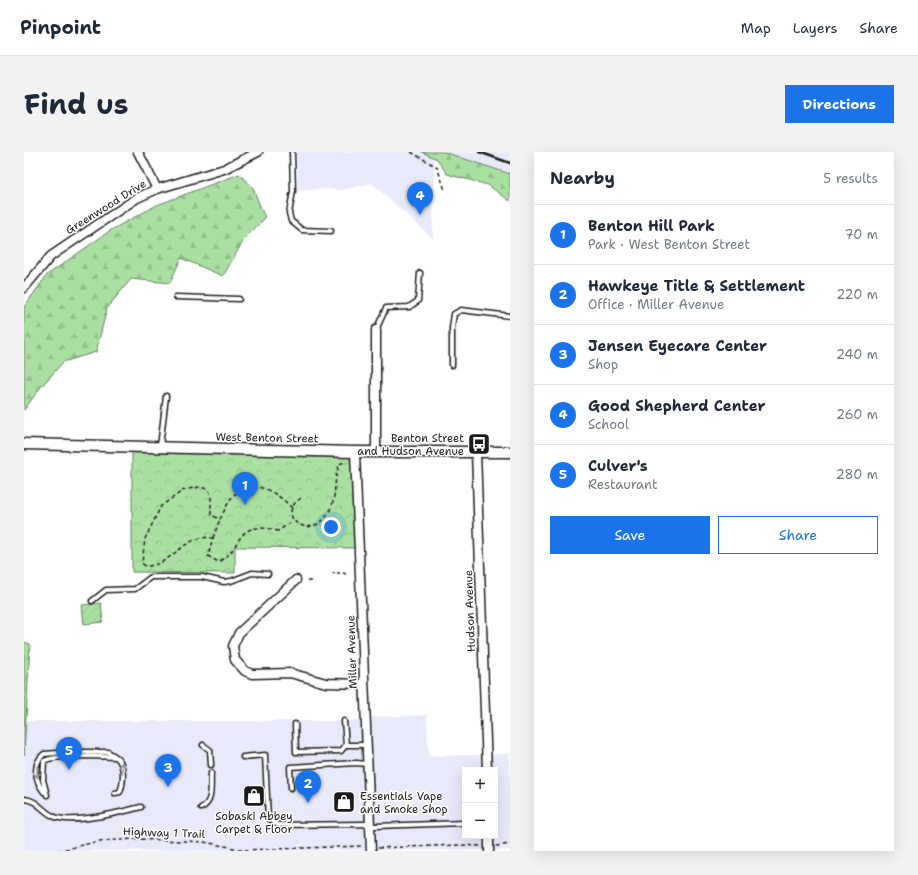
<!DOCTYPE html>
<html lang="en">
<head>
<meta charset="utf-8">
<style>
  body { margin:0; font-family:"Shantell Sans",sans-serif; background:#f2f2f3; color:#1f2937 }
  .controls { position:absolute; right:12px; bottom:12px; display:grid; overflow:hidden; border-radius:0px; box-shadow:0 4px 16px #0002 }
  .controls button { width:36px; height:36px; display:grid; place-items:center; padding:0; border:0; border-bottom:1px solid #e0e1e3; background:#fff; color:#1f2937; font:20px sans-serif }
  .you { position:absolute; left:307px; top:375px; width:14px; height:14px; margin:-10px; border:3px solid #fff; border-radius:50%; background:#1a73e8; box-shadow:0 0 0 6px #1a73e833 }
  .badge { display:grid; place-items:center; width:26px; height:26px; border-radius:50%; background:#1a73e8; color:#fff; font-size:13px; font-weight:700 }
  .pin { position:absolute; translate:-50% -33px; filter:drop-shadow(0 1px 2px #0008) }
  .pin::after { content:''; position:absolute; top:21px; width:14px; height:12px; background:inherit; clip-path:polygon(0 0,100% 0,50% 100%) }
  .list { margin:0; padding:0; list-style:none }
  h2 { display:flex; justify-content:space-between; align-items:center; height:52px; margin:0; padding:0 16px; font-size:17px }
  h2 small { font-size:13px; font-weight:400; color:#747a83 }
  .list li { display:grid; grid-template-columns:26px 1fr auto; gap:12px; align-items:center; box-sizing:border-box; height:60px; padding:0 16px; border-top:1px solid #e0e1e3 }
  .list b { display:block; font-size:15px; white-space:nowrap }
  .list p { margin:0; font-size:13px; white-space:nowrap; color:#747a83 }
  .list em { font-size:13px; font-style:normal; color:#747a83 }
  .actions { display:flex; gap:8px; padding:12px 16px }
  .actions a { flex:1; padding:9px 0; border:1px solid #1a73e8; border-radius:0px; text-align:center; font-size:14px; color:#1a73e8 }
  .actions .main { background:#1a73e8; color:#fff }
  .map { position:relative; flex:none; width:486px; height:699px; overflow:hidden; border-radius:0px }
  header { display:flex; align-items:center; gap:24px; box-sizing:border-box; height:56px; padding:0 20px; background:#fff; border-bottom:1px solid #e0e1e3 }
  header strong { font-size:19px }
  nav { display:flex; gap:22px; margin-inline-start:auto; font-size:14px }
  .intro { display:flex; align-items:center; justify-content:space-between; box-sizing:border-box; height:96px; padding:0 24px }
  h1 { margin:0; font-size:28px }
  .button { padding:10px 18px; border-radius:0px; background:#1a73e8; color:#fff; font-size:14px; font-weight:700 }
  main { display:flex; gap:24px; padding:0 24px }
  aside { flex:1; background:#fff; border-radius:0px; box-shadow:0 4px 16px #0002 }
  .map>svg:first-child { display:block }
  .built { fill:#e9eaf9; fill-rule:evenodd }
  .forest { fill:url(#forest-firs); stroke:#647e60 }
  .park { fill:url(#park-crowns); stroke:#647e60 }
  .garden { fill:url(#garden-furrows); stroke:#647e60 }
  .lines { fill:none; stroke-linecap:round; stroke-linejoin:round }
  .service-casing { stroke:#1c1c1c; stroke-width:7 }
  .minor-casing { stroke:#1c1c1c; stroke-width:11 }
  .tertiary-casing { stroke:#1c1c1c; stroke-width:13 }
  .path { stroke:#1c1c1c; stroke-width:1.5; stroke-dasharray:4 3; stroke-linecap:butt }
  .service { stroke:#fff; stroke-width:4 }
  .minor { stroke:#fff; stroke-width:8 }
  .tertiary { stroke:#fff; stroke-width:10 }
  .rail { stroke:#1c1c1c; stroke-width:2.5 }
  .oneway { stroke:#999 }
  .labels { text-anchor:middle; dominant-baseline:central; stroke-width:3; stroke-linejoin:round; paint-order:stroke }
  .street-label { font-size:11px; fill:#1c1c1c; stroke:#fff }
  .poi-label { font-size:11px; fill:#1c1c1c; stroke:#fff; text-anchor:end }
</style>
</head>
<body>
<header>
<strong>Pinpoint</strong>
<nav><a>Map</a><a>Layers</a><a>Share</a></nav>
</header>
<div class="intro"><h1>Find us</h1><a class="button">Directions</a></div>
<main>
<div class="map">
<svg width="486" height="699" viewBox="0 0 486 699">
  <defs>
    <pattern id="forest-firs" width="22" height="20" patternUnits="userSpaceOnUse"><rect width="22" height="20" fill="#abe0a3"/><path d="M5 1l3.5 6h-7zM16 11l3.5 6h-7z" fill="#93c08c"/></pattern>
    <pattern id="park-crowns" width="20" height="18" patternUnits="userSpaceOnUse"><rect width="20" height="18" fill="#abe0a3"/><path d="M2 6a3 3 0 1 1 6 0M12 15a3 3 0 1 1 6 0" fill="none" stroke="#93c08c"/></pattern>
    <pattern id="garden-furrows" width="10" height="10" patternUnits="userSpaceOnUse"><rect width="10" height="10" fill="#abe0a3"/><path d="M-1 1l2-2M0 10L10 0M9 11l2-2" fill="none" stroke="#93c08c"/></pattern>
  </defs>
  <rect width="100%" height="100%" fill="#fff"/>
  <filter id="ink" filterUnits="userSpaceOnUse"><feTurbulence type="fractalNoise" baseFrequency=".025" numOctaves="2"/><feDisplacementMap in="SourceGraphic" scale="8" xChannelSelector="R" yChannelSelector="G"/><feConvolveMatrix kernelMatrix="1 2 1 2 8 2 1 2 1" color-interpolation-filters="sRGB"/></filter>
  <g filter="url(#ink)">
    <path class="built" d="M273,0H410L409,87L348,31L319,38L299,37L274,39Z
      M420,0H486V22L422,1Z
      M403,563L405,604L486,602V698L0,699V569H326L350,565ZM441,618H471V684H441Z"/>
    <path class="forest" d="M398,0H420L486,22V49L464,33L423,22L413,7Z
      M215,22L228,34L241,66L221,86L199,124L157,106L146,131L107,127L83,156L72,200L39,210L16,236L0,258V155L23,123L87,78L133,53Z
      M0,490L6,492L0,603Z"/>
    <path class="park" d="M108,299L332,305L336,396L211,395V421L108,420Z"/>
    <path class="garden" d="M77,451L79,470L60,472L58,453Z"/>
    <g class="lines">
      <g class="service-casing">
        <path id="service" d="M268,0L269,39L265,61L267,69L278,78L307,79
          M152,145L215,147
          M352,178L362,156L385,155L394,149L396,121
          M428,213V176L430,162L437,158L486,164
          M136,295L142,244
          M68,449L82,438L111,437L127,425H178L200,430L207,429L228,421L244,422
          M320,569L322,593H343
          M271,572L272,600L317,599L322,593
          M179,593L186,598L187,613
          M219,605L241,603L244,666L254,673L341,672L351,674L441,671
          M267,636L266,615L332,611L343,612
          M20,640C11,629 8,612 20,602L46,600H84L92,605
          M23,643L19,628L20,609C30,603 78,604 92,605C101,611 100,630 96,640L91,641
          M0,647C15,648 18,660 31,665C49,672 98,660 117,655
          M177,656C190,650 186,634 187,621"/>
      </g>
      <g class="minor-casing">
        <path id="minor" d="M114,0L133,37
          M0,136L27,104L113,46L133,37L200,17L234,0
          M331,300L347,699
          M352,300V178
          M452,300L463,618
          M272,428L215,481L209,494L211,508L221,519L228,522L266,521L302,531L340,532
          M465,699V684"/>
      </g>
      <g class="tertiary-casing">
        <path id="tertiary" d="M0,292L331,300H486"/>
      </g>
      <path class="path" d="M387,0L413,15L421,38
        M277,346C247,366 293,395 308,353C312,340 310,326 315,313L317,311H323
        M268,356C254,341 228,324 210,343C204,349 200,360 196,367L187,363V343L184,337L175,335L160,338L137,354L121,387L118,411L121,414C148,415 159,381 189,386L184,404L194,410C221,397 208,366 254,379L269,369
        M189,386L196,367
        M308,421H311
        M313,421H316
        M319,421L322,422
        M283,429H287
        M472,694L486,692
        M354,696L437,693L456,694
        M34,699L75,689L113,687L180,690L220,698L338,694"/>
      <use href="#service" class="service"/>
      <use href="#minor" class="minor"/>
      <use href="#tertiary" class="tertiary"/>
      <path class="rail" d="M455,0L486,11"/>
    </g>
    <defs><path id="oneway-shaft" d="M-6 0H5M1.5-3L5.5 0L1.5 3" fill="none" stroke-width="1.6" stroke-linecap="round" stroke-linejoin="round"/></defs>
    <g class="oneway">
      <use href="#oneway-shaft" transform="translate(98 616) rotate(-94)"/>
      <use href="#oneway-shaft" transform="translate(13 620) rotate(89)"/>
    </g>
  </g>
  <defs>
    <g id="bus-square" transform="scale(1.15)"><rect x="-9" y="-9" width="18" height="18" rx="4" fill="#1c1c1c" stroke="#fff"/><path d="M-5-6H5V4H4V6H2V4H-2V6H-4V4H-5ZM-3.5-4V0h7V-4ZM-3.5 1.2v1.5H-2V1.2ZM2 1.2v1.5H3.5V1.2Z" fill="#fff"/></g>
    <g id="shop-square" transform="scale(1.15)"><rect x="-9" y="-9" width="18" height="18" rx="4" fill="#1c1c1c" stroke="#fff"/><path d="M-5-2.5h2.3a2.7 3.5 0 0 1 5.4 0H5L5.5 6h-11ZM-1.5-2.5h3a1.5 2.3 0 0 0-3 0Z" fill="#fff"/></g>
  </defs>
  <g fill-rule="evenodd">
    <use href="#bus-square" x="455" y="292"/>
    <use href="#shop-square" x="230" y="644"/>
    <use href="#shop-square" x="320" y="650"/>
  </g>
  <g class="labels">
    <g class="street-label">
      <text transform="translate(82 55) rotate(-32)">Greenwood Drive</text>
      <text transform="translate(243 286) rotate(1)">West Benton Street</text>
      <text transform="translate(446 459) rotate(-92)">Hudson Avenue</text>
      <text transform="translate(328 500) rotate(-92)">Miller Avenue</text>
      <text transform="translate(140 681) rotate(2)">Highway 1 Trail</text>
    </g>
    <g class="poi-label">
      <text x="440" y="286">Benton Street<tspan x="440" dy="13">and Hudson Avenue</tspan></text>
      <text x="336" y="644" text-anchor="start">Essentials Vape<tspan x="336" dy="13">and Smoke Shop</tspan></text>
      <text x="230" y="664" text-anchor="middle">Sobaski Abbey<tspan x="230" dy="13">Carpet &amp; Floor</tspan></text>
    </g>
  </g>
</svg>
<div class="controls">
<button>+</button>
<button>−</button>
</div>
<div class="you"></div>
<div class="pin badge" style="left:221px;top:353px">1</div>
<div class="pin badge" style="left:284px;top:651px">2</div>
<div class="pin badge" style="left:144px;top:635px">3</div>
<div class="pin badge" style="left:396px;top:63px">4</div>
<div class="pin badge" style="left:45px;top:618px">5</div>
</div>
<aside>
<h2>Nearby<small>5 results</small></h2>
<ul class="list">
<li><span class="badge">1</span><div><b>Benton Hill Park</b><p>Park · West Benton Street</p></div><em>70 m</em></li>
<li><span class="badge">2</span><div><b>Hawkeye Title &amp; Settlement</b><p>Office · Miller Avenue</p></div><em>220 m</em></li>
<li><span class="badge">3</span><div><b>Jensen Eyecare Center</b><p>Shop</p></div><em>240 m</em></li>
<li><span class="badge">4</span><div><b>Good Shepherd Center</b><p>School</p></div><em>260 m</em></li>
<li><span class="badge">5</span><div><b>Culver's</b><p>Restaurant</p></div><em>280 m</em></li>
</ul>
<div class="actions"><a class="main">Save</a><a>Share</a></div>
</aside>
</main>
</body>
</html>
